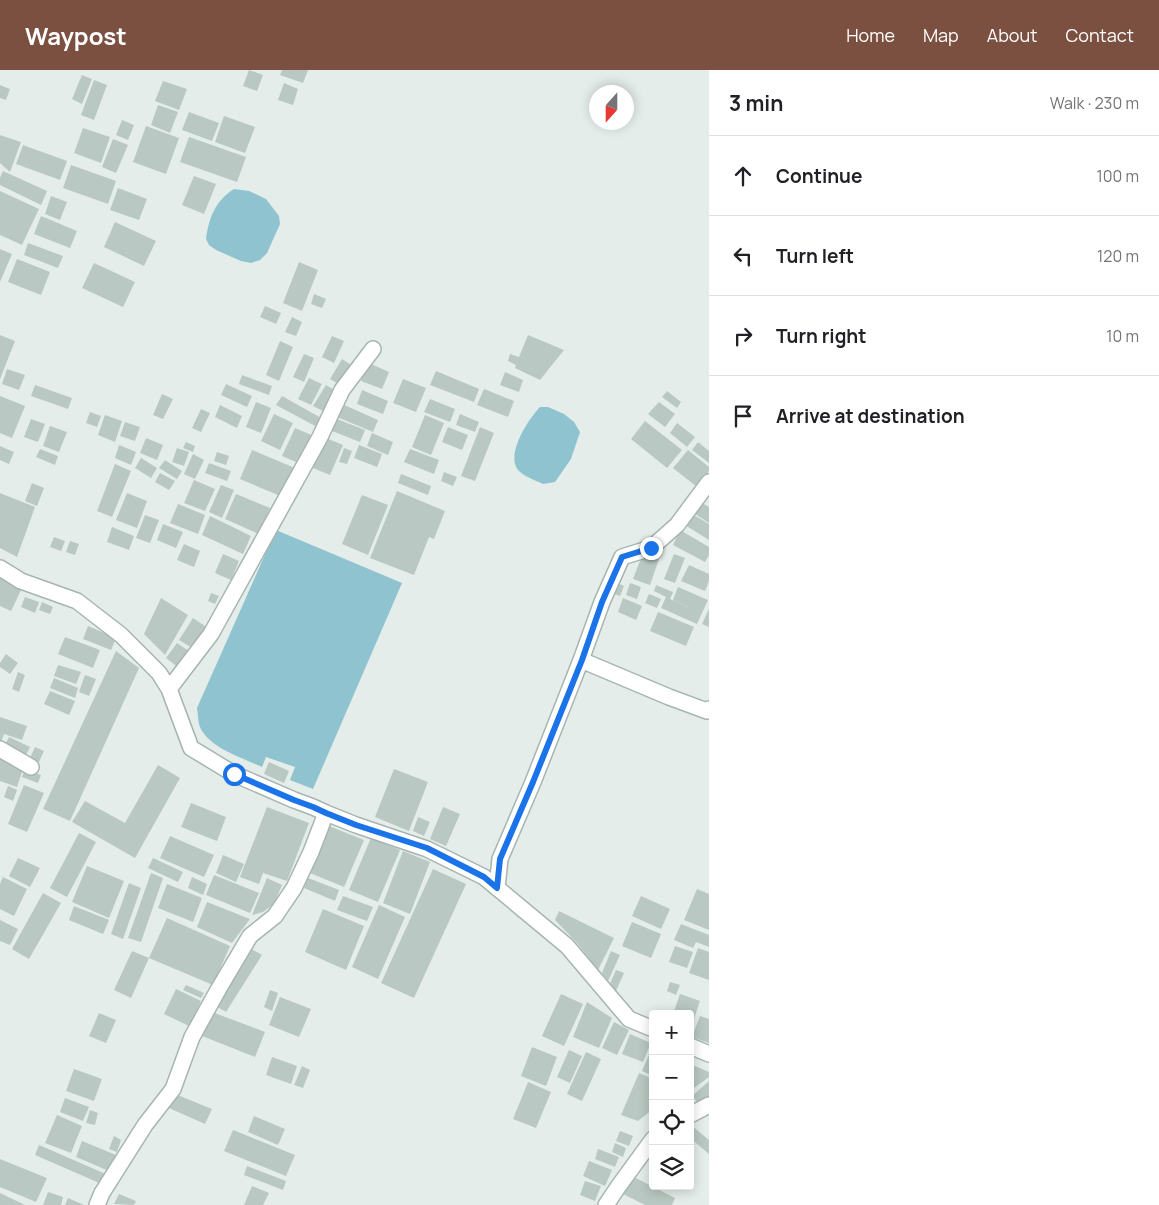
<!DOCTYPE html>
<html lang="en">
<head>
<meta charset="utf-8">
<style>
  body { margin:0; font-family:Manrope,sans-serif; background:#f6f6f6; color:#202124 }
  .controls { position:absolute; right:15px; bottom:15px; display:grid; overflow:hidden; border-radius:5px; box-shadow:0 2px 12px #0003 }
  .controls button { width:45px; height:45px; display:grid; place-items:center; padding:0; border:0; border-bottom:1px solid #e0e0e0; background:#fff; color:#202124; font:25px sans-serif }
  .compass { position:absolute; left:589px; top:15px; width:45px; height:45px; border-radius:50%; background:#fff; box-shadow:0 2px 12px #0003; rotate:201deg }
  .stop { position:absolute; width:15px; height:15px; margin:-11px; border:4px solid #1a73e8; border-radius:50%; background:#fff }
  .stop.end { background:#1a73e8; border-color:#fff; box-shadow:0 1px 5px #0008 }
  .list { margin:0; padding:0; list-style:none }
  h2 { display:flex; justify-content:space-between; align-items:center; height:65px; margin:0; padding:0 20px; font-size:21px }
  h2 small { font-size:16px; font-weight:400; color:#757577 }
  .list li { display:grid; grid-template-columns:32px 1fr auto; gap:15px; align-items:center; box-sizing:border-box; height:80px; padding:0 20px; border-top:1px solid #e0e0e0 }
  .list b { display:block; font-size:19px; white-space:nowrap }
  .list em { font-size:16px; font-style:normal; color:#757577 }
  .icon { flex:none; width:28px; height:28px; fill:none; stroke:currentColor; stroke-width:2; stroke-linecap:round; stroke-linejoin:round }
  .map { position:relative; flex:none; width:709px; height:1135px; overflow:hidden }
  header { display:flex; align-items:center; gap:30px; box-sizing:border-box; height:70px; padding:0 25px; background:#7c5040; color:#fff }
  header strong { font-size:24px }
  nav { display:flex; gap:28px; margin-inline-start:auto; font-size:18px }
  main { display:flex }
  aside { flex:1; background:#fff }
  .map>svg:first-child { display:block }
  .water { fill:#8fc3cf }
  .building { fill:#b9c8c2 }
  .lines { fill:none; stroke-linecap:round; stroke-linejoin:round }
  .minor-casing { stroke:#a7b5b0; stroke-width:18 }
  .minor { stroke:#fff; stroke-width:15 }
  .route { stroke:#1a73e8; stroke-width:6 }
</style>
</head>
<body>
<header>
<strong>Waypost</strong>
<nav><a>Home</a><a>Map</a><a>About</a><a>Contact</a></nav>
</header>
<main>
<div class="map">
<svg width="709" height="1135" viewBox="0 0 709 1135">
  <rect width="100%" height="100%" fill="#e4ede9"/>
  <path class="water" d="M234,119L249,121L266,129L279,146L280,154L267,183L260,190L251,193L241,191L216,180L209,175L206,169C209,148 215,131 234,119Z
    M540,337H548L564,344L574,352L580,362L571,389L555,412L543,414C535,410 525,407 519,401C504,386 529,348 540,337Z
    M276,460L402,513L313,719L290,710L295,697L266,687L262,697C243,688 209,678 200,657C198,652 198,644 197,638Z"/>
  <path class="building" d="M249,0L263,5L257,21L243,16Z
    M282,0H308L303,13L280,5Z
    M82,5L92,9L82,34L72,29Z
    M94,10L107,15L94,50L81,45Z
    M163,11L187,19L179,40L155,31Z
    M284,13L298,19L293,35L278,30Z
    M0,15L10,19L6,30L0,28Z
    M158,35L178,42L170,63L151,55Z
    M189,42L219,53L212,71L182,60Z
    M224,46L255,57L245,83L215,72Z
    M122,50L134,55L128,70L116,65Z
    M146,56L179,68L166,104L133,92Z
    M83,58L110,67L101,93L74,83Z
    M0,65L21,72L10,102L0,93Z
    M189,67L246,87L237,112L180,92Z
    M113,69L128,75L116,103L102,97Z
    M23,75L67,91L60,110L16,94Z
    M71,95L116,111L108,134L63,118Z
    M3,101L47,121L41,135L0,115V108Z
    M194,106L216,114L204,144L182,135Z
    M118,118L147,129L139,150L110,140Z
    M0,121L39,139L22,175L0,165Z
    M51,126L67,132L60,150L45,144Z
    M41,146L77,161L70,178L34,164Z
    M115,152L156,171L144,196L104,177Z
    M28,173L63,186L58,198L24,185Z
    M0,179L12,184L0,212Z
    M17,189L50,202L41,225L8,212Z
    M299,192L318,200L302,241L283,233Z
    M94,193L135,212L123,237L82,218Z
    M314,224L326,229L322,238L311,234Z
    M265,236L281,243L276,254L260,247Z
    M292,247L302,252L296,266L285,262Z
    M0,265L15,271L0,309Z
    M528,265L564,280L540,310L515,298L516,295L508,291L510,284L519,287Z
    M332,266L344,271L334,293L322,287Z
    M280,271L293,277L279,311L266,305Z
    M304,284L314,288L304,312L293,307Z
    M342,289L353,296L342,316L330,309Z
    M369,293L389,302L382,319L361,311Z
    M7,299L25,305L19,320L2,314Z
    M436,301L479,319L474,332L430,315Z
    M505,302L523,310L519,322L500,315Z
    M242,305L272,316L269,325L239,314Z
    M309,308L322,314L311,335L298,329Z
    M403,309L426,318L416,342L393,333Z
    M226,314L252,326L247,337L221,325Z
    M35,315L72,328L68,339L31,326Z
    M326,315L339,323L327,343L313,336Z
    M484,319L514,331L508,347L477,335Z
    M362,320L388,331L383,344L357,334Z
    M667,321L681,332L677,338L662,327Z
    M162,324L173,329L163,349L153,345Z
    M0,326L25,336L12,368L0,363Z
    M282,326L323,349L319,358L276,335Z
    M430,329L455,339L450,352L424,342Z
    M256,332L271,338L261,363L246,357Z
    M659,332L675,344L665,357L648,344Z
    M342,334L378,350L373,362L337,347Z
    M220,335L242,346L237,358L215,347Z
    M201,339L210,343L201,362L192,358Z
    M90,342L101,346L97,357L86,353Z
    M274,344L293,353L280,380L261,371Z
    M460,344L479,352L475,362L456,355Z
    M105,345L122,351L115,372L98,365Z
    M425,345L444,353L431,385L412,377Z
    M31,349L45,354L38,372L24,367Z
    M337,349L365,360L360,372L332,361Z
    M645,351L682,380L667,398L631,369Z
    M125,352L140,357L135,371L120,366Z
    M677,353L695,367L687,377L670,363Z
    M50,356L67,362L59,382L43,376Z
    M448,357L468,365L462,380L442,372Z
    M480,357L494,363L475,411L461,406Z
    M295,358L316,367L303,395L282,386Z
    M372,363L393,372L388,385L367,376Z
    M146,368L163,375L157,390L140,383Z
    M326,368L343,375L330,405L313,398Z
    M186,372L195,376L193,382L183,378Z
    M698,372L709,381V393L692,380Z
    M119,375L136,382L131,395L115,388Z
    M359,375L382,384L377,397L354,388Z
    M0,376L14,382L9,394L0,390Z
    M177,378L189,382L184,396L172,392Z
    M344,378L352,381L347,394L339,392Z
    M40,379L58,386L55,395L36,387Z
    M410,379L439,390L434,404L404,392Z
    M252,380L297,399L285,428L240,409Z
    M688,380L709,397V401L697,417L673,398Z
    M217,382L229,386L226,395L214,391Z
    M193,384L204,390L195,409L184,404Z
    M141,388L157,398L151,408L135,398Z
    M165,390L182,401L177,409L159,398Z
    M209,393L231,401L227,411L205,403Z
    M115,394L131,401L112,447L97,441Z
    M444,402L457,407L453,416L441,411Z
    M160,403L175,411L169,420L155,412Z
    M401,404L431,416L428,425L398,413Z
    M194,410L215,419L205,441L184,433Z
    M32,413L44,418L37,436L25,431Z
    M221,415L234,420L222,448L209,442Z
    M397,421L445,441L434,469L429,467L414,505L370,488Z
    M0,423L35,437L17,487L0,478Z
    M127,423L147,431L137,458L116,450Z
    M236,424L270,438L259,464L225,449Z
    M362,425L388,435L368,485L342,474Z
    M699,431L709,437V453L692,442Z
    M178,434L205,445L198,464L170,453Z
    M692,444L709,454V470L685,455Z
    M145,445L159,450L150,473L136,468Z
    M210,446L251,466L243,484L202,465Z
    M163,454L183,462L176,478L157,470Z
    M112,457L134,466L129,480L107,472Z
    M680,460L709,477V485L705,492L673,475Z
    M54,467L65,471L61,481L50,477Z
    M70,471L79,474L75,485L66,482Z
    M184,474L200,481L194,497L177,490Z
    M643,483L659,489L650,515L633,509Z
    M223,484L239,491L231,510L215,503Z
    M674,484L685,488L675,513L664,509Z
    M689,495L709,504V511L705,521L681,511Z
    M0,505L23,516L11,541L0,536Z
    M613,511L624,516L620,526L609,522Z
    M630,513L641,517L637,529L626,525Z
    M656,515L673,522L670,529L702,543L697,554L661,538L666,527L654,521Z
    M678,517L708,530L702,543L673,530Z
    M211,523L219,526L215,534L208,531Z
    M649,524L661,529L657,538L645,533Z
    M25,527L39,532L35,543L21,537Z
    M161,528L188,545L165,585L144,564Z
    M623,528L642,536L636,550L618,542Z
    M42,532L53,537L50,544L39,540Z
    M709,539V557L702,554Z
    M658,542L694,557L686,576L650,561Z
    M193,548L208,558L194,579L179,570Z
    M88,556L116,568L111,580L83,569Z
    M65,567L100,580L93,598L58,584Z
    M177,573L192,583L180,599L166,588Z
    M116,581L139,598L70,751L43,739Z
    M6,584L18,593L10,604L0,597V593Z
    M58,595L81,602L76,614L54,606Z
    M18,602L25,605L19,622L12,619Z
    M85,605L96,609L89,626L79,622Z
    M54,608L78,618L75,628L50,618Z
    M50,621L75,631L69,645L44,634Z
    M0,647L27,656L22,670L4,664L0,675Z
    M9,667L30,677L25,687L4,677Z
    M35,677L44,681L38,694L29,690Z
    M0,688L24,696L17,717L0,711Z
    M269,692L289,701L284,713L264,704Z
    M158,695L180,708L135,788L72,752L85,731L125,753Z
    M25,699L41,705L38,713L22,707Z
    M394,699L428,712L409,761L375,747Z
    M24,715L44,723L27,762L8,754Z
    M8,716L17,720L13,731L4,727Z
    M191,733L226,747L217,771L181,757Z
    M267,737L309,753L287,811L263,803L259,814L240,807Z
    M443,737L460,744L446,776L430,769Z
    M418,747L430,752L424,766L413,761Z
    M329,756L364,770L344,817L310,803Z
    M79,763L96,772L67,827L50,818Z
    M170,766L214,785L204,807L160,788Z
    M371,768L400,780L378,832L349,820Z
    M403,781L430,792L410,844L383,833Z
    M223,785L244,794L236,812L216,803Z
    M18,788L40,798L30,817L9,806Z
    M153,788L183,802L178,812L148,798Z
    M87,796L124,811L109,848L72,832Z
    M433,799L466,814L414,928L381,913Z
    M151,803L163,808L141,872L128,868Z
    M214,805L259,823L250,843L206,825Z
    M3,807L27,819L14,846L0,839V814Z
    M192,807L207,814L203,825L188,818Z
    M267,808L282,815L274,834L263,842L252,845Z
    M308,808L339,820L335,831L304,818Z
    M129,813L141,818L123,869L111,864Z
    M167,814L202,828L193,852L158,838Z
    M697,819L709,824V860L684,850Z
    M43,823L61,833L29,889L12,879Z
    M343,826L373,837L367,851L337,840Z
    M641,826L670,839L661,859L632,846Z
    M207,832L250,849L232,873L197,857Z
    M379,835L405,847L378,909L352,897Z
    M74,836L109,850L103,864L69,850Z
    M323,839L364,856L346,900L305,882Z
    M559,841L614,868L598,900L577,873L555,850Z
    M167,848L230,876L213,915L149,888Z
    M0,850L18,859L10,875L0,871Z
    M632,852L661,864L651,888L622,876Z
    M681,854L709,865V877L696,872L693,878L674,870Z
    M675,876L693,882L687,898L669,892Z
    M250,878L262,885L226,942L214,935Z
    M698,878L709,882V910L689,903Z
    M132,881L149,888L131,928L114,920Z
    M611,881L620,885L608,911L602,903Z
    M616,900L624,903L615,923L609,916Z
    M670,912L680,915L676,925L667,921Z
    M186,915L204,923L201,928L183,920Z
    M176,919L201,931L189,956L164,944Z
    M270,920L278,923L272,941L264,937Z
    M561,924L583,934L564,976L542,966Z
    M680,924L700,931L691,958L690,944H673Z
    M280,927L311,939L299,967L269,955Z
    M587,932L612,948L599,978L573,967Z
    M212,942L265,962L255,987L202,966Z
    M99,943L116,950L106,973L89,966Z
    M700,946L709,949V973L692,967Z
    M614,952L629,960L617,985L602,978Z
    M630,964L651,973L643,992L622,984Z
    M653,976V1006L642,1001Z
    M532,977L557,987L546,1016L521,1006Z
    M569,980L582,986L570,1013L557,1007Z
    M586,982L601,989L582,1031L567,1024Z
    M272,987L297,996L291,1014L266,1005Z
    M690,994L709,1002V1007L690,1021Z
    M302,996L310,1000L303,1018L294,1015Z
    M74,999L102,1009L94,1031L66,1021Z
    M639,1003L653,1009V1039L638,1051L621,1045Z
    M709,1011V1027L700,1035L692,1026Z
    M528,1012L551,1022L536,1058L513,1049Z
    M175,1024L212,1039L205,1054L169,1038Z
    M65,1028L89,1037L83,1051L60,1042Z
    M90,1040L98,1043L95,1055L86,1053Z
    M57,1045L82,1056L71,1083L45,1073Z
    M254,1046L285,1059L278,1075L248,1062Z
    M692,1056L709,1070V1084L690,1068V1058Z
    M233,1060L295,1085L286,1106L224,1081Z
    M620,1061L633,1066L629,1076L616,1071Z
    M114,1066L121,1070L117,1082L109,1079Z
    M82,1071L116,1085L109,1101L76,1087Z
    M615,1073L626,1078L623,1087L612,1082Z
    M39,1075L108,1105L104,1115L35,1085Z
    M598,1079L619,1087L615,1097L595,1089Z
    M0,1089L47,1108L36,1132L0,1117Z
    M589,1091L612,1100L605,1116L583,1106Z
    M247,1096L286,1111L283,1120L244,1105Z
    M632,1106L675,1128L672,1135H645L623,1124Z
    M585,1111L601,1116L595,1131L580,1125Z
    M252,1116L269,1123L263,1135H244Z
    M48,1122L63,1127L61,1135H43Z
    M0,1123L25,1135H0Z
    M119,1124L136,1131L134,1135L114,1134Z
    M68,1128L84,1135H65Z"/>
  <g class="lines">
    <g class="minor-casing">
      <path id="minor" d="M0,498L21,511L77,531L121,565L159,603L169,619L191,678L234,704L294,730L313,737L326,743L356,755L427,779L484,807L567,876L629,949L653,959
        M581,590L669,627L707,641L709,639
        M169,619L211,564L320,367L342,320L373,279
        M0,679L31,697
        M497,818L500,789L533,712L581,590L602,532L622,487L651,478L677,455L709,412
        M690,976L709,984
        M690,1045L709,1035
        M97,1135L102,1123L145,1055L173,1019L192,967L218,920L250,866L275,846L294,818L311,782L326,743
        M606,1135L618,1117L653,1069"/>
    </g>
    <use href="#minor" class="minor"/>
  </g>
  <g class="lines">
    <path class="route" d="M234,704L294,730L313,737L326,743L356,755L427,778L484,807L497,818L500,789L533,712L582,590L602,532L622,487L651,478"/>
  </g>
</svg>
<div class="controls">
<button>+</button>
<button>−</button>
<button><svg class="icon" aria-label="locate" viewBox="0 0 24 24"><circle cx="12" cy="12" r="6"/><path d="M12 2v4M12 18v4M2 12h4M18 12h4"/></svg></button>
<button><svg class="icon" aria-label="layers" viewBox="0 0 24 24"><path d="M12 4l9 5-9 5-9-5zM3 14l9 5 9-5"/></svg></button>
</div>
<svg class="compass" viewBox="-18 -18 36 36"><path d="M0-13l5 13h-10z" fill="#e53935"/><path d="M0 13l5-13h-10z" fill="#757577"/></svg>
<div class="stop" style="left:234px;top:704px"></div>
<div class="stop end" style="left:651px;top:478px"></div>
</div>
<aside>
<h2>3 min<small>Walk · 230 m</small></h2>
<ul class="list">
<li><svg class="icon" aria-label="ahead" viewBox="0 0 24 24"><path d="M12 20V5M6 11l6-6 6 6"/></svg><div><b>Continue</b></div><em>100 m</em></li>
<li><svg class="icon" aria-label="left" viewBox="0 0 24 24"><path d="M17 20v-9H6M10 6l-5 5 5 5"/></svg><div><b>Turn left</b></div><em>120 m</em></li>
<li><svg class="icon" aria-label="right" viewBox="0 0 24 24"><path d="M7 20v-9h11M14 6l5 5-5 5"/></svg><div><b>Turn right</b></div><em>10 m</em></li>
<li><svg class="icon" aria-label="arrive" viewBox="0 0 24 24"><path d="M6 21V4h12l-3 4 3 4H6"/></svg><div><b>Arrive at destination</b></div></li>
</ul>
</aside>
</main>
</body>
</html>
